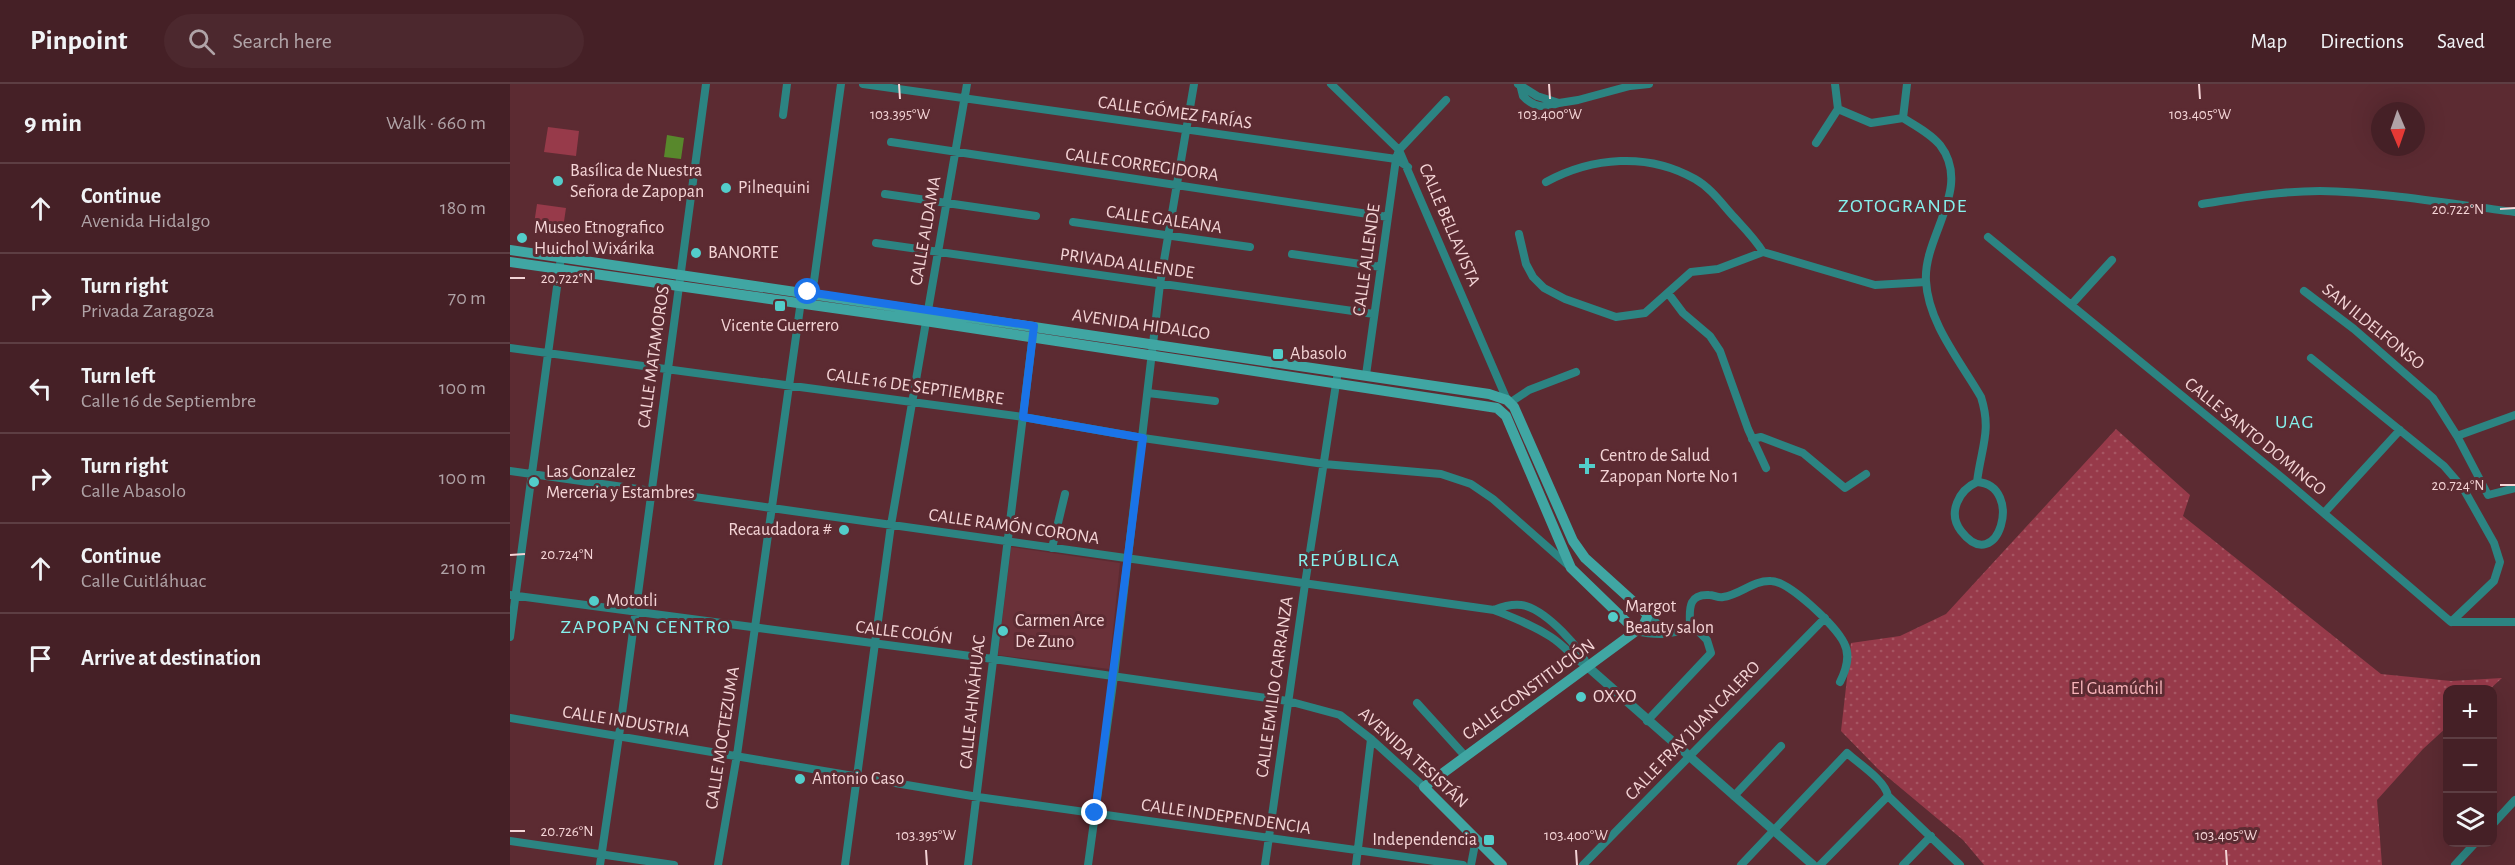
<!DOCTYPE html>
<html lang="en">
<head>
<meta charset="utf-8">
<style>
  body { margin:0; font-family:"Alegreya Sans",sans-serif; background:#4c282e; color:#f1f3f6 }
  .controls { position:absolute; right:18px; bottom:18px; display:grid; overflow:hidden; border-radius:12px; box-shadow:0 6px 24px #0002 }
  .controls button { width:54px; height:54px; display:grid; place-items:center; padding:0; border:0; border-bottom:2px solid #5d3e43; background:#452026; color:#f1f3f6; font:30px sans-serif }
  .compass { position:absolute; left:1861px; top:18px; width:54px; height:54px; border-radius:50%; background:#452026; box-shadow:0 6px 24px #0002; rotate:178deg }
  .stop { position:absolute; width:18px; height:18px; margin:-14px; border:4px solid #1a73e8; border-radius:50%; background:#fff }
  .stop.end { background:#1a73e8; border-color:#fff; box-shadow:0 2px 6px #0008 }
  .list { margin:0; padding:0; list-style:none }
  h2 { display:flex; justify-content:space-between; align-items:center; height:78px; margin:0; padding:0 24px; font-size:26px }
  h2 small { font-size:20px; font-weight:400; color:#b0a3a7 }
  .list li { display:grid; grid-template-columns:39px 1fr auto; gap:18px; align-items:center; box-sizing:border-box; height:90px; padding:0 24px; border-top:2px solid #5d3e43 }
  .list b { display:block; font-size:22px; white-space:nowrap }
  .list p { margin:0; font-size:20px; white-space:nowrap; color:#b0a3a7 }
  .list em { font-size:20px; font-style:normal; color:#b0a3a7 }
  .icon { flex:none; width:33px; height:33px; fill:none; stroke:currentColor; stroke-width:2; stroke-linecap:round; stroke-linejoin:round }
  .map { position:relative; flex:none; width:2005px; height:781px; overflow:hidden }
  header { display:flex; align-items:center; gap:36px; box-sizing:border-box; height:84px; padding:0 30px; background:#452026; border-bottom:2px solid #5d3e43 }
  header strong { font-size:28px }
  nav { display:flex; gap:33px; margin-inline-start:auto; font-size:21px }
  .search { width:420px; height:54px; background:#4c282e; display:flex; align-items:center; gap:15px; box-sizing:border-box; padding:0 21px; border-radius:33px; color:#b0a3a7; font-size:22px }
  main { display:flex }
  aside { flex:1; background:#452026 }
  .map>svg:first-child { display:block }
  .built { fill:#6a3139 }
  .grass { fill:url(#grass-dots) }
  .garden { fill:#973a4a }
  .water { fill:#58882c }
  .lines { fill:none; stroke-linecap:round; stroke-linejoin:round }
  .minor { stroke:#2c8482; stroke-width:8 }
  .tertiary { stroke:#2c8482; stroke-width:9 }
  .secondary { stroke:#40a6a3; stroke-width:10 }
  .route { stroke:#1a73e8; stroke-width:8 }
  .ticks { fill:none; stroke:#f4d4d6; stroke-width:2 }
  .poi-dot { fill:#53cdca; stroke:#5c2b32; stroke-width:2 }
  .labels { text-anchor:middle; dominant-baseline:central; stroke-width:6; stroke-linejoin:round; paint-order:stroke }
  .street-label { font-size:18px; fill:#f4d4d6; stroke:#5c2b32 }
  .poi-label { font-size:18px; fill:#f4d4d6; stroke:#5c2b32; text-anchor:start }
  .park-label { font-size:18px; fill:#f7b4ba; stroke:#5c2b32 }
  .neighbourhood-label { font-size:20px; letter-spacing:1.5px; fill:#85f1ed; stroke:#5c2b32 }
  .ticks-label { font-size:15px; text-anchor:middle; fill:#f4d4d6; stroke:#5c2b32; stroke-width:6; stroke-linejoin:round; paint-order:stroke }
</style>
</head>
<body>
<header>
<strong>Pinpoint</strong>
<div class="search"><svg class="icon" aria-label="search" viewBox="0 0 24 24"><circle cx="10" cy="10" r="6"/><path d="M15 15l6 6"/></svg>Search here</div>
<nav><a>Map</a><a>Directions</a><a>Saved</a></nav>
</header>
<main>
<aside>
<h2>9 min<small>Walk · 660 m</small></h2>
<ul class="list">
<li><svg class="icon" aria-label="ahead" viewBox="0 0 24 24"><path d="M12 20V5M6 11l6-6 6 6"/></svg><div><b>Continue</b><p>Avenida Hidalgo</p></div><em>180 m</em></li>
<li><svg class="icon" aria-label="right" viewBox="0 0 24 24"><path d="M7 20v-9h11M14 6l5 5-5 5"/></svg><div><b>Turn right</b><p>Privada Zaragoza</p></div><em>70 m</em></li>
<li><svg class="icon" aria-label="left" viewBox="0 0 24 24"><path d="M17 20v-9H6M10 6l-5 5 5 5"/></svg><div><b>Turn left</b><p>Calle 16 de Septiembre</p></div><em>100 m</em></li>
<li><svg class="icon" aria-label="right" viewBox="0 0 24 24"><path d="M7 20v-9h11M14 6l5 5-5 5"/></svg><div><b>Turn right</b><p>Calle Abasolo</p></div><em>100 m</em></li>
<li><svg class="icon" aria-label="ahead" viewBox="0 0 24 24"><path d="M12 20V5M6 11l6-6 6 6"/></svg><div><b>Continue</b><p>Calle Cuitláhuac</p></div><em>210 m</em></li>
<li><svg class="icon" aria-label="arrive" viewBox="0 0 24 24"><path d="M6 21V4h12l-3 4 3 4H6"/></svg><div><b>Arrive at destination</b></div></li>
</ul>
</aside>
<div class="map">
<svg width="2005" height="781" viewBox="0 0 2005 781">
  <defs>
    <pattern id="grass-dots" width="8" height="8" patternUnits="userSpaceOnUse" patternTransform="scale(1.5)"><rect width="8" height="8" fill="#973a4a"/><path d="M2 2h.1M6 6h.1" fill="none" stroke="#a65663" stroke-width="1.8" stroke-linecap="round"/></pattern>
  </defs>
  <rect width="100%" height="100%" fill="#5c2b32"/>
  <path class="built" d="M501,463L610,479L599,585L488,571Z"/>
  <path class="grass" d="M1606,345L1680,411L1673,432L1871,590L1941,597L1992,594L1980,605L1938,606L1937,643L1913,665L1867,716L1872,781H1474L1453,756L1368,685L1331,647L1341,559L1390,552L1436,530Z"/>
  <path class="garden" d="M38,43L69,47L66,72L34,68Z
    M27,120L56,124L52,151L23,147Z"/>
  <path class="water" d="M157,51L174,54L171,75L154,73Z"/>
  <g class="lines">
    <path class="minor" d="M353,0L886,75L898,83
      M821,0L889,66L997,316
      M1008,0L1027,12L1049,19L1068,16L1120,2L1139,0
      M1397,0L1393,34C1406,42 1421,50 1430,61C1463,104 1413,152 1416,197C1418,239 1451,278 1471,313C1482,347 1471,364 1467,398
      M1011,4L1013,12C1024,24 1034,24 1049,19
      M1328,25L1361,39L1393,34
      M273,31L277,0
      M381,58L878,133
      M1306,59L1328,25L1325,0
      M1036,98C1082,73 1138,68 1185,95C1201,104 1212,120 1224,133C1234,144 1245,155 1253,168
      M375,110L526,132
      M1692,120C1731,114 1770,107 1810,107C1875,108 1941,120 2005,128
      M563,138L740,163
      M1009,150L1016,180L1023,193L1034,204L1055,215L1106,233L1135,229L1181,188L1208,185L1253,168L1365,201L1416,198
      M1478,153L1775,396L1941,538H2005
      M366,159L864,230
      M782,170L871,183
      M1794,207L1844,245L1923,314L1947,352L1978,411L2005,404
      M1158,209L1173,229L1200,252L1210,267L1238,345L1256,384
      M1561,221L1602,176
      M0,264L513,333L633,354L814,380L931,390L961,400L983,415L1058,481
      M1801,274L1934,382L1953,404L1984,459L1990,478L1984,497L1941,538
      M856,291L886,75L889,66L936,16
      M638,309L705,317
      M1001,318L1019,306L1066,288
      M1947,352L2005,331
      M1242,355L1251,353L1293,369L1335,404L1356,390
      M0,387L984,526C994,522 1005,519 1016,522C1038,529 1070,563 1078,583
      M1467,398C1515,401 1488,495 1451,447C1437,429 1449,406 1467,398Z
      M1814,429L1890,346
      M542,464L555,410
      M0,511L483,575L778,617L830,631L861,655L914,703
      M984,526C1004,534 1023,541 1041,553C1055,562 1064,575 1078,583
      M1138,531L1156,548
      M1126,547C1143,551 1169,553 1180,539C1179,522 1180,510 1199,511C1204,511 1208,514 1213,513C1230,511 1243,496 1261,497C1279,497 1326,542 1334,559C1341,572 1336,586 1330,598
      M0,553L51,173
      M907,619L956,673
      M0,634L468,713L953,781
      M1137,637L1201,569L1197,556L1180,539
      M1224,712L1271,662
      M1982,741L2005,716
      M0,757L164,781
      M90,781L109,652L196,0
      M208,781L227,671L290,224L304,197L331,0
      M335,781L381,441L457,0
      M458,781L523,250
      M578,781L604,592L650,200L684,0
      M755,781L795,500L828,287
      M846,781L861,655
      M961,781L966,755
      M1073,781L1315,534
      M1231,781L1337,669C1349,680 1375,696 1378,712L1450,781
      M1310,781L1378,712
      M1393,781L1421,752
      M1945,781L1966,758"/>
    <path class="tertiary" d="M1078,583L1303,781"/>
    <path class="secondary" d="M0,166L979,310L997,316L1004,323L1063,457L1075,474L1138,531L1134,540L1126,547L914,703L992,781
      M0,178L415,237L987,324L996,332L1061,484L1126,547"/>
  </g>
  <g class="lines">
    <path class="route" d="M298,208L524,242L513,333L633,354L585,729"/>
  </g>
  <path class="ticks" d="M389,0L390,15M1039,0L1040,15M1689,0L1690,15M1990,125L2005,124M0,194H15M1990,401H2005M0,471L15,470M0,747H15M416,766L417,781M1066,766L1067,781M1716,766L1717,781"/>
  <g class="poi-dot">
    <circle cx="48" cy="97" r="6"/>
    <circle cx="216" cy="104" r="6"/>
    <circle cx="12" cy="154" r="6"/>
    <circle cx="186" cy="169" r="6"/>
    <rect x="264" y="216" width="12" height="12" rx="3"/>
    <rect x="762" y="264" width="12" height="12" rx="3"/>
    <path d="M1074 373h6v6h6v6h-6v6h-6v-6h-6v-6h6z"/>
    <circle cx="24" cy="398" r="6"/>
    <circle cx="334" cy="446" r="6"/>
    <circle cx="84" cy="517" r="6"/>
    <circle cx="1103" cy="533" r="6"/>
    <circle cx="493" cy="547" r="6"/>
    <circle cx="1071" cy="613" r="6"/>
    <circle cx="290" cy="695" r="6"/>
    <rect x="973" y="750" width="12" height="12" rx="3"/>
  </g>
  <g class="labels">
    <g class="street-label">
      <text transform="translate(665 29) rotate(8)">CALLE GÓMEZ FARÍAS</text>
      <text transform="translate(632 81) rotate(8)">CALLE CORREGIDORA</text>
      <text transform="translate(654 136) rotate(8)">CALLE GALEANA</text>
      <text transform="translate(939 141) rotate(67)">CALLE BELLAVISTA</text>
      <text transform="translate(416 147) rotate(-80)">CALLE ALDAMA</text>
      <text transform="translate(857 176) rotate(-82)">CALLE ALLENDE</text>
      <text transform="translate(617 180) rotate(8)">PRIVADA ALLENDE</text>
      <text transform="translate(631 241) rotate(8)">AVENIDA HIDALGO</text>
      <text transform="translate(1863 243) rotate(39)">SAN ILDELFONSO</text>
      <text transform="translate(144 273) rotate(-82)">CALLE MATAMOROS</text>
      <text transform="translate(405 303) rotate(8)">CALLE 16 DE SEPTIEMBRE</text>
      <text transform="translate(1745 353) rotate(39)">CALLE SANTO DOMINGO</text>
      <text transform="translate(504 443) rotate(8)">CALLE RAMÓN CORONA</text>
      <text transform="translate(394 549) rotate(7)">CALLE COLÓN</text>
      <text transform="translate(765 603) rotate(-82)">CALLE EMILIO CARRANZA</text>
      <text transform="translate(1019 606) rotate(-36)">CALLE CONSTITUCIÓN</text>
      <text transform="translate(463 618) rotate(-84)">CALLE AHNÁHUAC</text>
      <text transform="translate(116 638) rotate(9)">CALLE INDUSTRIA</text>
      <text transform="translate(1183 647) rotate(-46)">CALLE FRAY JUAN CALERO</text>
      <text transform="translate(213 654) rotate(-81)">CALLE MOCTEZUMA</text>
      <text transform="translate(903 674) rotate(42)">AVENIDA TESISTÁN</text>
      <text transform="translate(716 733) rotate(8)">CALLE INDEPENDENCIA</text>
    </g>
    <g class="poi-label">
      <text x="60" y="87">Basílica de Nuestra<tspan x="60" dy="21">Señora de Zapopan</tspan></text>
      <text x="228" y="104">Pilnequini</text>
      <text x="24" y="144">Museo Etnografico<tspan x="24" dy="21">Huichol Wixárika</tspan></text>
      <text x="198" y="169">BANORTE</text>
      <text x="270" y="242" text-anchor="middle">Vicente Guerrero</text>
      <text x="780" y="270">Abasolo</text>
      <text x="1090" y="372">Centro de Salud<tspan x="1090" dy="21">Zapopan Norte No 1</tspan></text>
      <text x="36" y="388">Las Gonzalez<tspan x="36" dy="21">Merceria y Estambres</tspan></text>
      <text x="322" y="446" text-anchor="end">Recaudadora #</text>
      <text x="96" y="517">Mototli</text>
      <text x="1115" y="523">Margot<tspan x="1115" dy="21">Beauty salon</tspan></text>
      <text x="505" y="537">Carmen Arce<tspan x="505" dy="21">De Zuno</tspan></text>
      <text x="1083" y="613">OXXO</text>
      <text x="302" y="695">Antonio Caso</text>
      <text x="967" y="756" text-anchor="end">Independencia</text>
    </g>
    <g class="park-label">
      <text x="1607" y="605">El Guamúchil</text>
    </g>
    <g class="neighbourhood-label">
      <text x="1393" y="122">ZOTOGRANDE</text>
      <text x="1785" y="338">UAG</text>
      <text x="839" y="476">REPÚBLICA</text>
      <text x="136" y="543">ZAPOPAN CENTRO</text>
    </g>
  </g>
  <g class="ticks-label">
    <text x="390" y="35">103.395°W</text>
    <text x="1040" y="35">103.400°W</text>
    <text x="1690" y="35">103.405°W</text>
    <text x="1948" y="130">20.722°N</text>
    <text x="57" y="199">20.722°N</text>
    <text x="1948" y="406">20.724°N</text>
    <text x="57" y="475">20.724°N</text>
    <text x="57" y="752">20.726°N</text>
    <text x="416" y="756">103.395°W</text>
    <text x="1066" y="756">103.400°W</text>
    <text x="1716" y="756">103.405°W</text>
  </g>
</svg>
<div class="controls">
<button>+</button>
<button>−</button>
<button><svg class="icon" aria-label="layers" viewBox="0 0 24 24"><path d="M12 4l9 5-9 5-9-5zM3 14l9 5 9-5"/></svg></button>
</div>
<svg class="compass" viewBox="-18 -18 36 36"><path d="M0-13l5 13h-10z" fill="#e53935"/><path d="M0 13l5-13h-10z" fill="#b0a3a7"/></svg>
<div class="stop" style="left:298px;top:208px"></div>
<div class="stop end" style="left:585px;top:729px"></div>
</div>
</main>
</body>
</html>
